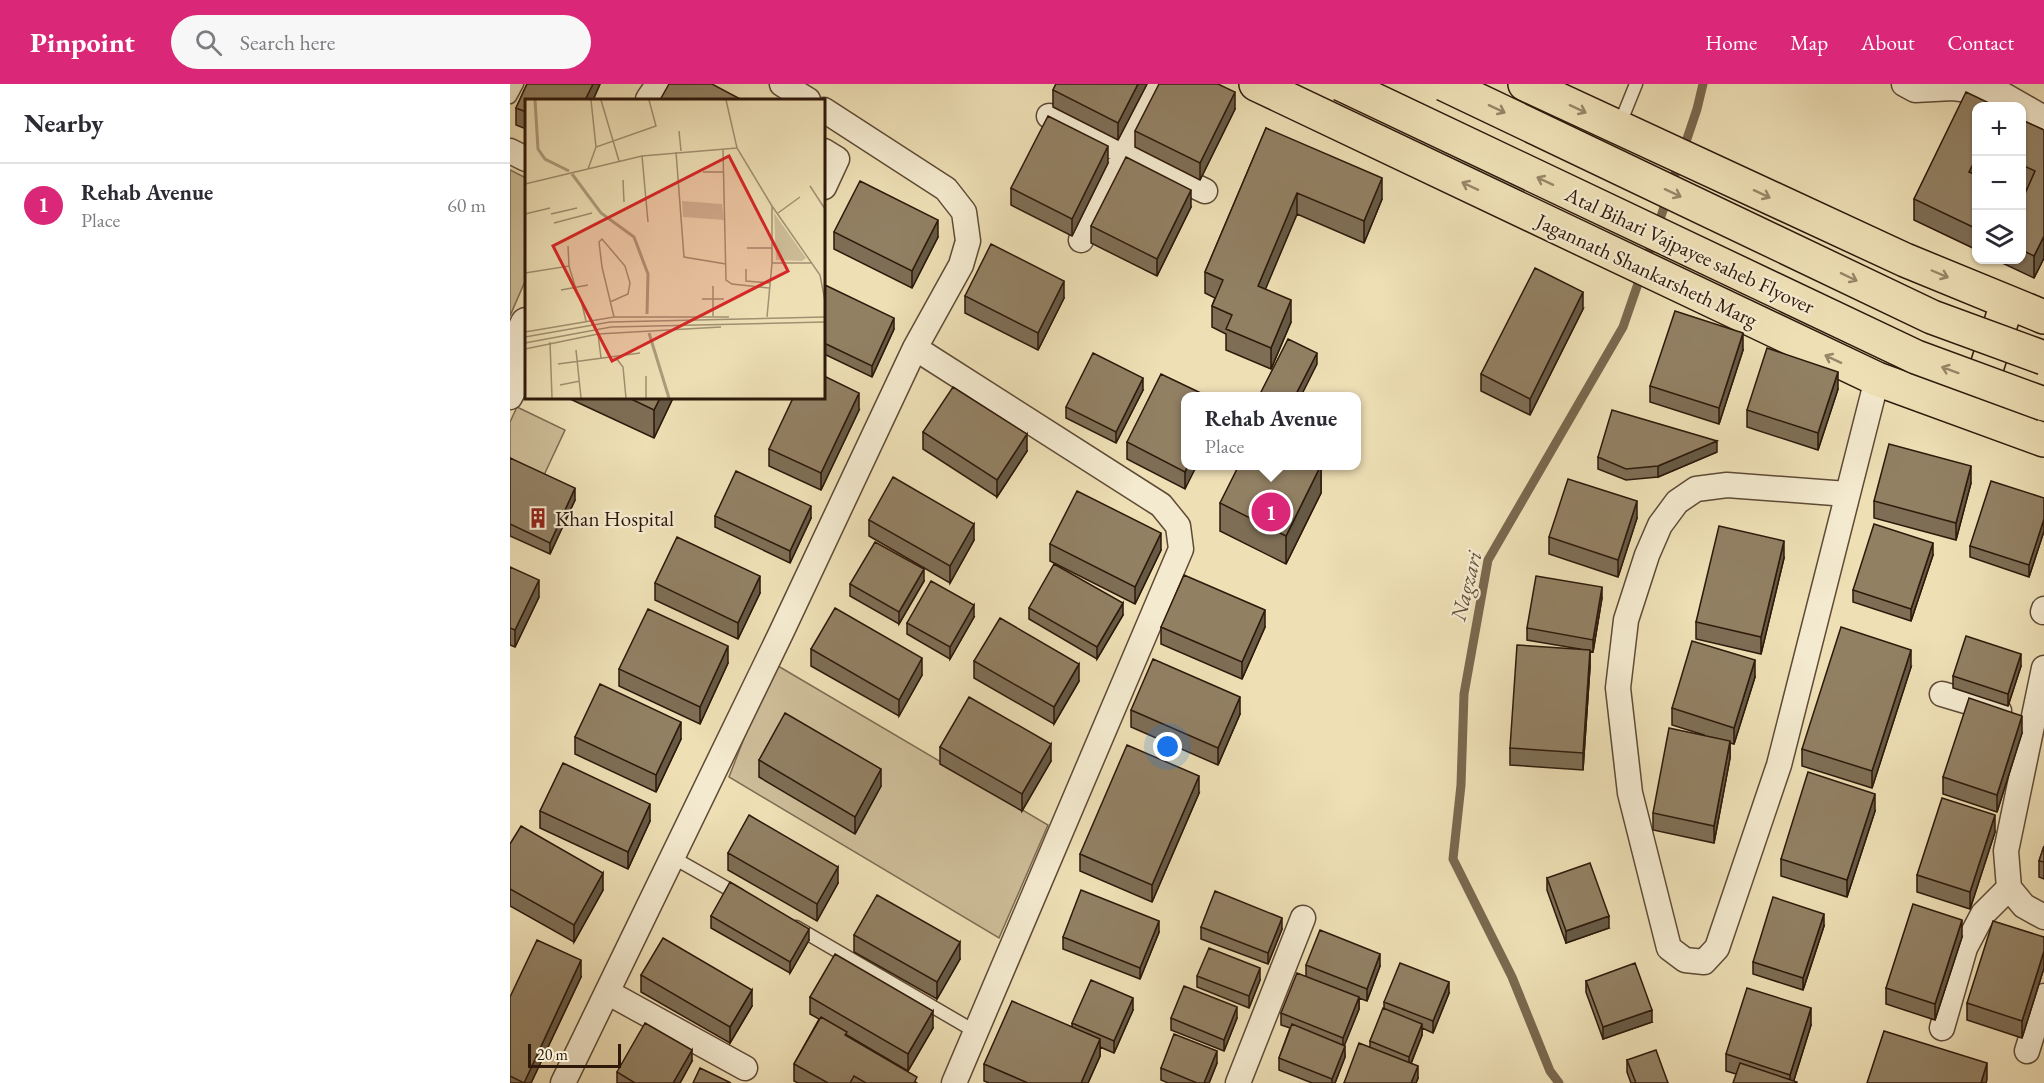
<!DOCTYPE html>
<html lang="en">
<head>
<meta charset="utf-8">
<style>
  body { margin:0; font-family:"EB Garamond",serif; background:#f7f7f7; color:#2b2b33 }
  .controls { position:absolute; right:18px; top:18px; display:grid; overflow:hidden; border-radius:12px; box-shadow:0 2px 4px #0004 }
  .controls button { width:54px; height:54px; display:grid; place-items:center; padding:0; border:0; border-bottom:2px solid #e1e1e2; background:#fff; color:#2b2b33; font:30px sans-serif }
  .scale { position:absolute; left:18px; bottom:15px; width:93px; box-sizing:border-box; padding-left:6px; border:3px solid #2e190b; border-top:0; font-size:16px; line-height:21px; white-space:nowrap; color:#2e190b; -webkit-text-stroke:4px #f4eacf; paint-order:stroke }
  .you { position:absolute; left:658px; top:663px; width:21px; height:21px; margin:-15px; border:4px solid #fff; border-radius:50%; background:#1a73e8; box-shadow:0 0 0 9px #1a73e833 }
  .badge { display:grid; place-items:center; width:39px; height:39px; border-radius:50%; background:#db2777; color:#fff; font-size:20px; font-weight:700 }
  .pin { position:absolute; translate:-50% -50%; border:3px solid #fff; box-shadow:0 2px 6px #0006 }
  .popup { position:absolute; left:671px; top:308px; width:180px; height:78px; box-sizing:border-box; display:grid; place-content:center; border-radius:12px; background:#fff; filter:drop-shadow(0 2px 4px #0005); font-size:20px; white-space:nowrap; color:#7c7c81 }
  .popup b { font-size:22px; color:#2b2b33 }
  .popup::after { content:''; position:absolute; left:50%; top:100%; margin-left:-12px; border:12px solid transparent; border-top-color:#fff }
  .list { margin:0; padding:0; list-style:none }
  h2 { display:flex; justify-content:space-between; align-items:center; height:78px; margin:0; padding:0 24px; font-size:26px }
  h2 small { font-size:20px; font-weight:400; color:#7c7c81 }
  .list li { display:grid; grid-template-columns:39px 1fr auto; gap:18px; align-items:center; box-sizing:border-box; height:84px; padding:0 24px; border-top:2px solid #e1e1e2 }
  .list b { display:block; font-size:22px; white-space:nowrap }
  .list p { margin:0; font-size:20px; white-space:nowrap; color:#7c7c81 }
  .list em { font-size:20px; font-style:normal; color:#7c7c81 }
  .icon { flex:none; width:33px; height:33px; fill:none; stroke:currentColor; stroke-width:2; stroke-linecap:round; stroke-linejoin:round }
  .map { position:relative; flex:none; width:1534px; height:999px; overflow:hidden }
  header { display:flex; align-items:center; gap:36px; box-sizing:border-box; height:84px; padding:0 30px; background:#db2777; color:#fff }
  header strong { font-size:28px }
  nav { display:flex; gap:33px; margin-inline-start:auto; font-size:21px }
  .search { width:420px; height:54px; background:#f7f7f7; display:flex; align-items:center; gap:15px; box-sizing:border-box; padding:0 21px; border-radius:33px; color:#7c7c81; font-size:22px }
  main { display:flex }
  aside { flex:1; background:#fff }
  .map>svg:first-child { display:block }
  .green { fill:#cdbd98; stroke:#7e6b52; stroke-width:1.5 }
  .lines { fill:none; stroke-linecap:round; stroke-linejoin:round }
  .stream { stroke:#7a684e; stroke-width:9 }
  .service-casing { stroke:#5e4a36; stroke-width:15 }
  .minor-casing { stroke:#5e4a36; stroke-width:27 }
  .tertiary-casing { stroke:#5e4a36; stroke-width:33 }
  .primary-casing { stroke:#2e190b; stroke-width:36 }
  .service { stroke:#f4eacf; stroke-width:12 }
  .minor { stroke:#f4eacf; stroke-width:24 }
  .tertiary { stroke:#f4eacf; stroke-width:30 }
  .primary { stroke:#eedfb5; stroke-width:33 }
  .trunk-bridge-casing { stroke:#2e190b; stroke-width:36; stroke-linecap:butt }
  .trunk-bridge { stroke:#eedfb5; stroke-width:33 }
  .wall { fill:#7e6e55; stroke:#2e190b; stroke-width:1.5 }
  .shaded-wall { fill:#665a45; stroke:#2e190b; stroke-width:1.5 }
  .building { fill:#928063; stroke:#2e190b; stroke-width:1.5 }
  .oneway { stroke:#988668 }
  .labels { text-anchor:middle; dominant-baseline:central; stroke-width:4.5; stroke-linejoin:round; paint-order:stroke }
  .street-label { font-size:21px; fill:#2e190b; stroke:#f4eacf }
  .poi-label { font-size:21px; fill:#2e190b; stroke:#f4eacf; text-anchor:start }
  .water-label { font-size:22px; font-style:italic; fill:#614d38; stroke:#f4eacf }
  .inset-river { fill:none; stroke:#ad9c7b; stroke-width:3 }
  .inset-road { fill:none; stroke:#a19071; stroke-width:1.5 }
  .view { fill:#d62828; fill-opacity:0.15; stroke:#d62828; stroke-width:3 }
  .inset-edge { fill:none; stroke:#2e190b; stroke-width:3 }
</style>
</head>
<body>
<header>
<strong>Pinpoint</strong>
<div class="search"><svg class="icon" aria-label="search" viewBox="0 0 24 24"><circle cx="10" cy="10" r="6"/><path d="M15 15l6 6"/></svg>Search here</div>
<nav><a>Home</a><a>Map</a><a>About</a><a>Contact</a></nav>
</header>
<main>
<aside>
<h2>Nearby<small></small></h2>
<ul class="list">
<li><span class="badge">1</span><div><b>Rehab Avenue</b><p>Place</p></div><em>60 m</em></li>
</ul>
</aside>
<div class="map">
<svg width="1534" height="999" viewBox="0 0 1534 999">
  <rect width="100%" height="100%" fill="#eedfb5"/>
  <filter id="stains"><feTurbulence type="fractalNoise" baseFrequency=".00333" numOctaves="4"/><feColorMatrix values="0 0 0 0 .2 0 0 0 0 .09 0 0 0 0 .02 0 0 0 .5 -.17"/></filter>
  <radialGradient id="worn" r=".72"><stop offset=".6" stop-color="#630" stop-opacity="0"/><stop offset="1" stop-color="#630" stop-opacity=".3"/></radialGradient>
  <path class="green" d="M0,86L16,94V195L0,232Z
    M7,323L55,346L34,391L0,375V338Z
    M263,579L538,741L489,854L219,693Z"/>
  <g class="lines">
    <path class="stream" d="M1136,177L1187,25L1193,0
      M1049,999L1040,987L1002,893L943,775L951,701L954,610L978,476L1113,243L1131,191"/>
    <g class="service-casing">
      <path id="service" d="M0,13L7,0
        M1109,42L1126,0
        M162,773L229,811
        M286,843L466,948"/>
    </g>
    <g class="minor-casing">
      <path id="minor" d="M272,0L298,16
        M1394,0L1405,6L1443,4L1492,10L1534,34
        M539,32L695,107
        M0,67L16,75
        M314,67L327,75L314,103
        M571,156L650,0
        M405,264L651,421L668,442L671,465L444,999
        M0,313L16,282
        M1337,410L1217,401L1186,405L1167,418L1150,441L1137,471L1116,536L1108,604L1120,709L1159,864L1175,876L1194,878L1207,864L1269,681L1367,295
        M1533,528L1534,525
        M1534,584L1496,767L1499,804L1514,822L1534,833
        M1432,610L1489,627
        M97,908L235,984
        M1432,944L1455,864L1473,830L1499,804
        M1517,967L1534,912
        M53,999L271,549L405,264L451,181L458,157L454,128L436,105L314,26
        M728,999L793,834"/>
    </g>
    <g class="tertiary-casing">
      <path id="tertiary" d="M141,16L152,0
        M0,273L16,239"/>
    </g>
    <g class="primary-casing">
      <path id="primary" d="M746,0L1367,295L1534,356
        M1015,0L1395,176L1534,233
        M1463,326L1494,229"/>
    </g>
    <use href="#service" class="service"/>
    <use href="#minor" class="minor"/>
    <use href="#tertiary" class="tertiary"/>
    <use href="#primary" class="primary"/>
    <g class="trunk-bridge-casing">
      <path id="trunk-bridge" d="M831,0L1406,273L1534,320
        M934,0L1422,233L1534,274"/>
    </g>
    <use href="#trunk-bridge" class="trunk-bridge"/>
  </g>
  <path class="wall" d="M17,0H90L83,16H16V45L6,41V24Z
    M546,0H637L608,56L543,23V6Z
    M1467,22V166L1404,136V115Z
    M725,25L690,96L625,63V47Z
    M1512,36L1534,46V174L1524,194L1486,176H1512V111L1514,112L1517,105L1512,102Z
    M756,44L872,115L854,159L787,130L755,205L781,238L761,285L716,266V250L702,243V222L705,214L695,209V188Z
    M598,79L562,152L501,121V104Z
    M681,123L647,192L581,159V142Z
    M324,148L428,153L402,204L324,165Z
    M314,204L384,245L362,293L314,270Z
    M455,212L554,214L528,266L455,229Z
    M1073,225L1020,331L971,307V290Z
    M1233,266L1209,340L1140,318V302Z
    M1328,305L1308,366L1237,343V326Z
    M633,306L606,359L556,334V323Z
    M697,312L675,405L617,375V358Z
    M58,314H163L144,354Z
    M349,326L311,406L259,382V365Z
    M413,348L517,367L487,413L413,365Z
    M1207,368L1148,393L1116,396L1088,385V373Z
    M0,374L65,416L40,470L0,452Z
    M811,381V409L776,480L710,447V419Z
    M1461,399L1446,456L1364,434V417Z
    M1534,414V447L1519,493L1460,473V462Z
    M205,432L301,434L280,479L205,443Z
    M1127,434L1108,493L1039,470V453Z
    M359,436L464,456L440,499L359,452Z
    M540,460L651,466L625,520L540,477Z
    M1423,471L1401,537L1343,518V506Z
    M1274,474L1251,570L1186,555V538Z
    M0,483L29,513L5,563L0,561Z
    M414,497L389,540L340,512V500Z
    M145,499L250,509L228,555L145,516Z
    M1092,514L1083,568L1080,567V583L1073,686L1000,681V664L1070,565L1017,556V544Z
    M519,524L613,531L587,575L519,535Z
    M464,533L440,575L397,550V539Z
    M651,543H755L732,595L651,560Z
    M301,565L412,591L389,632L301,582Z
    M464,577L569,597L544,640L464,594Z
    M218,579L190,640L109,602V585Z
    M1511,582L1498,622L1443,604V592Z
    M1401,583L1362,704L1292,682V665Z
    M1245,593L1224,660L1220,659V674L1204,759L1143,746V729L1194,651L1162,641V624Z
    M621,626L730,630L708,681L621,643Z
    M1512,649L1487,728L1433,710V693Z
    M65,653L171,655L146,708L65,670Z
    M430,663L541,677L512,727L430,680Z
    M249,676L371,702L345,750L249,693Z
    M689,709L642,818L570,787V770Z
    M30,727L140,737L118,785L30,744Z
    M1365,727L1337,813L1271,792V775Z
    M1485,748L1460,825L1407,808V791Z
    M0,760L93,806L64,858L0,822Z
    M1534,762V795L1529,793V777Z
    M218,769L328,799L307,837L218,786Z
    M1037,794L1099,844L1056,859L1037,806Z
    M201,832L299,856L280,889L201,844Z
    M1314,842L1293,906L1243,890V878Z
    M691,843L772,845L758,880L691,855Z
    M649,848L630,895L553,865V853Z
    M344,851L450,875L427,915L344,868Z
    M1452,853L1425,936L1376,920V904Z
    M1534,853V884L1512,954L1457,936V919Z
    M796,881L870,882L857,917L849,914V925L834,961L835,973L825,999H802L769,986V974L780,944L771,941V929L796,892Z
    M131,891L242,922L220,959L131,908Z
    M687,892L750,896L739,924L687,903Z
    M71,893L21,999H0V913Z
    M1076,897L1142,938L1093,955L1076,908Z
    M939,909L923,949L912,944V951L901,980L908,994L906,999H834L860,963V957L874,925V918Z
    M300,913L423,944L398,987L337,951V953L407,999H288L284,997V980L309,935L300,930Z
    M623,926L604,969L590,963V972L578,999H479L474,997V980L562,943V939Z
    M661,934H727L714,967L661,946Z
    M1301,941L1284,996L1226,990L1216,987V970Z
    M1117,976L1158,999H1121L1117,988Z
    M182,977L170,999H107V988Z
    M707,979L699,999H658L651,996V984Z"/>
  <path class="shaded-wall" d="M83,0H90L83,16H75Z
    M628,0H637L608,56V39Z
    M725,8V25L690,96V79Z
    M598,62V79L562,152V135Z
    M1467,72V93L1459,88Z
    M872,94V115L854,159V137Z
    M681,106V123L647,192V175Z
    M787,109V130L748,223V202Z
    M428,136V153L402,204V187Z
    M1534,152V174L1524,194V172Z
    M554,197V214L528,266V249Z
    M1073,208V225L1020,331V315Z
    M781,216V238L761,285V264Z
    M384,234V245L362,293V282Z
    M1233,249V266L1209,340V324Z
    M807,269V280L791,312H785Z
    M1328,288V305L1308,366V349Z
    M633,294V306L606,359V348Z
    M349,309V326L311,406V389Z
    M150,314H163L144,354V326Z
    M517,350V367L487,413V396Z
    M1207,357V368L1148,393V382Z
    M678,381H687L675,405V388Z
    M811,381V409L776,480V452Z
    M1461,382V399L1446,456V439Z
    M65,404V416L40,470V459Z
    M1127,417V434L1108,493V476Z
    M301,422V434L280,479V467Z
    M1534,435V447L1519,493V481Z
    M464,440V456L440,499V482Z
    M651,449V466L625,520V503Z
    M1274,457V474L1251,570V553Z
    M1423,459V471L1401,537V525Z
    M414,485V497L389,540V528Z
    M250,492V509L228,555V539Z
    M29,496V513L5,563V546Z
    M1092,503V514L1083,568V556Z
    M613,519V531L587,575V563Z
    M464,521V533L440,575V563Z
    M755,526V543L732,595V578Z
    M218,562V579L190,640V623Z
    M1080,566V583L1073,686V669Z
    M1401,566V583L1362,704V687Z
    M1511,570V582L1498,622V610Z
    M412,574V591L389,632V616Z
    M1245,576V593L1224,660V644Z
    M569,580V597L544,640V623Z
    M730,613V630L708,681V664Z
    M1512,632V649L1487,728V711Z
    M171,638V655L146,708V691Z
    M1220,657V674L1204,759V742Z
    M541,660V677L512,727V710Z
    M371,685V702L345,750V733Z
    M689,692V709L642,818V801Z
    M1365,710V727L1337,813V796Z
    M140,720V737L118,785V768Z
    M1485,731V748L1460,825V808Z
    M328,783V799L307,837V820Z
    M93,789V806L64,858V841Z
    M1314,830V842L1293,906V894Z
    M1099,832V844L1056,859V847Z
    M772,834V845L758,880V869Z
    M1452,836V853L1425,936V920Z
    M649,837V848L630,895V884Z
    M299,845V856L280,889V878Z
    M450,858V875L427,915V898Z
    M1534,867V884L1512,954V937Z
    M870,870V882L857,917V905Z
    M71,876V893L21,999H14Z
    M750,884V896L739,924V912Z
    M939,898V909L923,949V937Z
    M242,906V922L220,959V943Z
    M849,913V925L833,965V954Z
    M623,914V926L604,969V957Z
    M727,923V934L714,967V956Z
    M1301,924V941L1283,999H1280V991Z
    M1142,926V938L1093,955V943Z
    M423,927V944L398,987V970Z
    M912,940V951L899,984V973Z
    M590,955V972L578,999H571Z
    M835,962V973L825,999H822V995Z
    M182,966V977L170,999H163Z
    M707,967V979L699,999H694Z
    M1477,979V996L1476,999H1471Z
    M908,982V994L906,999H901Z"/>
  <path class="building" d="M17,0H83L75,16H16V28L6,24Z
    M159,0H202L232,16H150Z
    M546,0H628L608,39L543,6Z
    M649,0H708L725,8L690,79L625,47Z
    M1456,8L1485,22H1467V72L1459,88L1467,91V145L1404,115Z
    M538,32L598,62L562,135L501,104Z
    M1512,36L1534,46V152L1524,172L1512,166V111L1514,112L1525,87L1512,81Z
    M756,44L872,94L854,137L787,109L748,202L781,216L761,264L716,245L722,231L702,222L713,196L695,188Z
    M616,73L681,106L647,175L581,142Z
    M350,97L428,136L402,187L324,148Z
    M481,160L554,197L528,249L455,212Z
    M1025,184L1073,208L1020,315L971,290Z
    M315,201L384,234L362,282L314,259V204Z
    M1165,227L1233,249L1209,324L1140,302Z
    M778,255L807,269L785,312H749Z
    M1257,264L1328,288L1308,349L1237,326Z
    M583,269L633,294L606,348L556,323Z
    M651,290L697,312H675V381H678L675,388L617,358Z
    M314,292L349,309L311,389L259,365L283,314H314Z
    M443,303L517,350L487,396L413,348Z
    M119,314H150L144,326Z
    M1102,326L1207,357L1148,382L1116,385L1088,373Z
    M1379,360L1461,382L1446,439L1364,417Z
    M0,374L65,404L40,459L0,440Z
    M729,381H811L776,452L710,419Z
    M226,387L301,422L280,467L205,432Z
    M383,393L464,440L440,482L359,436Z
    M1058,395L1127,417L1108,476L1039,453Z
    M1481,397L1534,414V435L1519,481L1460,462Z
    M567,407L651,449L625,503L540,460Z
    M1364,440L1423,459L1401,525L1343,506Z
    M1209,442L1274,457L1251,553L1186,538Z
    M167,453L250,492L228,539L145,499Z
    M365,458L414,485L389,528L340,500Z
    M544,480L613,519L587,563L519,524Z
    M0,483L29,496L5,546L0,544Z
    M674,491L755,526L732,578L651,543Z
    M1026,492L1092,503L1083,556L1017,544Z
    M421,497L464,521L440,563L397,539Z
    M325,524L412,574L389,616L301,565Z
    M138,525L218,562L190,623L109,585Z
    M490,534L569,580L544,623L464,577Z
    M1331,543L1401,566L1362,687L1292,665Z
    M1456,552L1511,570L1498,610L1443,592Z
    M1182,557L1245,576L1224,644L1162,624Z
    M1007,561L1080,566L1073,669L1000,664Z
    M643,575L730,613L708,664L621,626Z
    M90,600L171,638L146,691L65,653Z
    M459,613L541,660L512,710L430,663Z
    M1459,614L1512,632L1487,711L1433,693Z
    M275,629L371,685L345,733L249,676Z
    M1159,644L1220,657L1204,742L1143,729Z
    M617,661L689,692L642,801L570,770Z
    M53,679L140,720L118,768L30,727Z
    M1298,688L1365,710L1337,796L1271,775Z
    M1432,714L1485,731L1460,808L1407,791Z
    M239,731L328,783L307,820L218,769Z
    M11,742L93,789L64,841L0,805V760Z
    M1534,762V778L1529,777Z
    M1080,779L1099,832L1056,847L1037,794Z
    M220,798L299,845L280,878L201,832Z
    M571,806L649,837L630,884L553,853Z
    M705,807L772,834L758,869L691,843Z
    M367,811L450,858L427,898L344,851Z
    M1263,813L1314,830L1293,894L1243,878Z
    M1403,820L1452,836L1425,920L1376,904Z
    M1483,837L1534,853V867L1512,937L1457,919Z
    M810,846L870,870L857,905L796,881Z
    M153,854L242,906L220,943L131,891Z
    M27,856L71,876L14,999L0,992V913Z
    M699,864L750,884L739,912L687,892Z
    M325,870L423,927L398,970L300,913Z
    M890,879L939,898L923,937L874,918Z
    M1125,879L1142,926L1093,943L1076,897Z
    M787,889L849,913L833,954L771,929Z
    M581,896L623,914L604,957L562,939Z
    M674,902L727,923L714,956L661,934Z
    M1237,904L1301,924L1280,991L1216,970Z
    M502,917L590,955L571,999H518L474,980Z
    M873,924L912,940L899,973L860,957Z
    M311,933L337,948L335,951L407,993L404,999H356L344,992L340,999H318L284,980Z
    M135,939L182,966L163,999H125L107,988Z
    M782,940L835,962L822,995L769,974Z
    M1374,947L1477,979L1471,999H1357Z
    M664,950L707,967L694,999H687L651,984Z
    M849,959L908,982L901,999H834Z
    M1146,966L1158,999H1126L1117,976Z
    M1230,979L1287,998V999H1223Z
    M190,984L221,999H183Z"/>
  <defs><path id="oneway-shaft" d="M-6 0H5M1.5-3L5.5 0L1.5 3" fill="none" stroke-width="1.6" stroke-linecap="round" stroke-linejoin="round" transform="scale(1.5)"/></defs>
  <g class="oneway">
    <use href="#oneway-shaft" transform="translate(987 25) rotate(25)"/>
    <use href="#oneway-shaft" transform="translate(1068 25) rotate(25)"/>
    <use href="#oneway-shaft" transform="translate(1035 97) rotate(-155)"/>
    <use href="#oneway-shaft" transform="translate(960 102) rotate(-155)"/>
    <use href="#oneway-shaft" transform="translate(1163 109) rotate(25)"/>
    <use href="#oneway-shaft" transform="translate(1252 110) rotate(25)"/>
    <use href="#oneway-shaft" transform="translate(1430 190) rotate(23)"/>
    <use href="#oneway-shaft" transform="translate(1339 193) rotate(26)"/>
    <use href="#oneway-shaft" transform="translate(1323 275) rotate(-155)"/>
    <use href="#oneway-shaft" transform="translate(1440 286) rotate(-160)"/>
  </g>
  <defs>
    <g id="building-bare" transform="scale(1.62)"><path d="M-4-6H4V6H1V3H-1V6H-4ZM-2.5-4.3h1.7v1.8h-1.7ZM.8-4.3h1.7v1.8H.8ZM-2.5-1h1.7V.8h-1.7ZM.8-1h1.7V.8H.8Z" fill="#8f2418" stroke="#f4eacf" stroke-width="2.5" paint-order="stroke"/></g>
  </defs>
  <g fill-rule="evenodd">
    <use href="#building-bare" x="28" y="434"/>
  </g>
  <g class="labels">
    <g class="street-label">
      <text transform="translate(1180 166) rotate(25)">Atal Bihari Vajpayee saheb Flyover</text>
      <text transform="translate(1137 186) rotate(25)">Jagannath Shankarsheth Marg</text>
    </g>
    <g class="poi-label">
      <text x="45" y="434">Khan Hospital</text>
    </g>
    <g class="water-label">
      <text transform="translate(956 502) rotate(-76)">Nagzari</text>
    </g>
  </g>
  <g transform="translate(15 15)">
    <rect width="300" height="300" fill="#eedfb5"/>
    <path d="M157,102L197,105L199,121L158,118ZM249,114L281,159L277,162L251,161Z" fill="#cdbd98"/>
    <path class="inset-river" d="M10,1L13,50L20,60L44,72M47,75L76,114L109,138L123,175L122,215M124,234L144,299"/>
    <path class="inset-road" d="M66,1L71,48M76,1L94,62M201,1L212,49L247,107V164L242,218M154,32L156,52M198,51L201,181L207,185L244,189M151,53L159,158L201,165M117,57L123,123M63,70L71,48L131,27L124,1M178,73H199M98,81L99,103M0,85L117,57L212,49M285,87L300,110M247,107L295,176L300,202M253,114L275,98M0,115L25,109M26,115L52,109M29,124L67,114M43,147L44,167M222,149H247M247,164H287M221,170V182L245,184M0,174L44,167L53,197M188,187V217M36,191L63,186M177,200H199M56,201L61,222M85,203L103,195L105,184L100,167L77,140L74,143L77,168L89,218M0,233L89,218H204M73,235L76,259M0,238L85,223L300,218M25,243L27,299M0,244L86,228L300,223M0,250L73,235L196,228M51,251L56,299M91,259L98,268L101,299M33,265L115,254M35,286L55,282M121,299V277"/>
    <path class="view" d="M204,57L263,172L87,262L28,147Z"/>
    <rect width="300" height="300" class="inset-edge"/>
  </g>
  <rect width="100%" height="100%" filter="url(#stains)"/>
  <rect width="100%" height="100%" fill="url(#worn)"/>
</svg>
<div class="controls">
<button>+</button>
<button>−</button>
<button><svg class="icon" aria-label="layers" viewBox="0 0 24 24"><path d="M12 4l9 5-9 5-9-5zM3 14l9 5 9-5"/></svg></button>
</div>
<div class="scale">20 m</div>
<div class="you"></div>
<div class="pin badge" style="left:761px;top:428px">1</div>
<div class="popup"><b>Rehab Avenue</b>Place</div>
</div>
</main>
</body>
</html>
